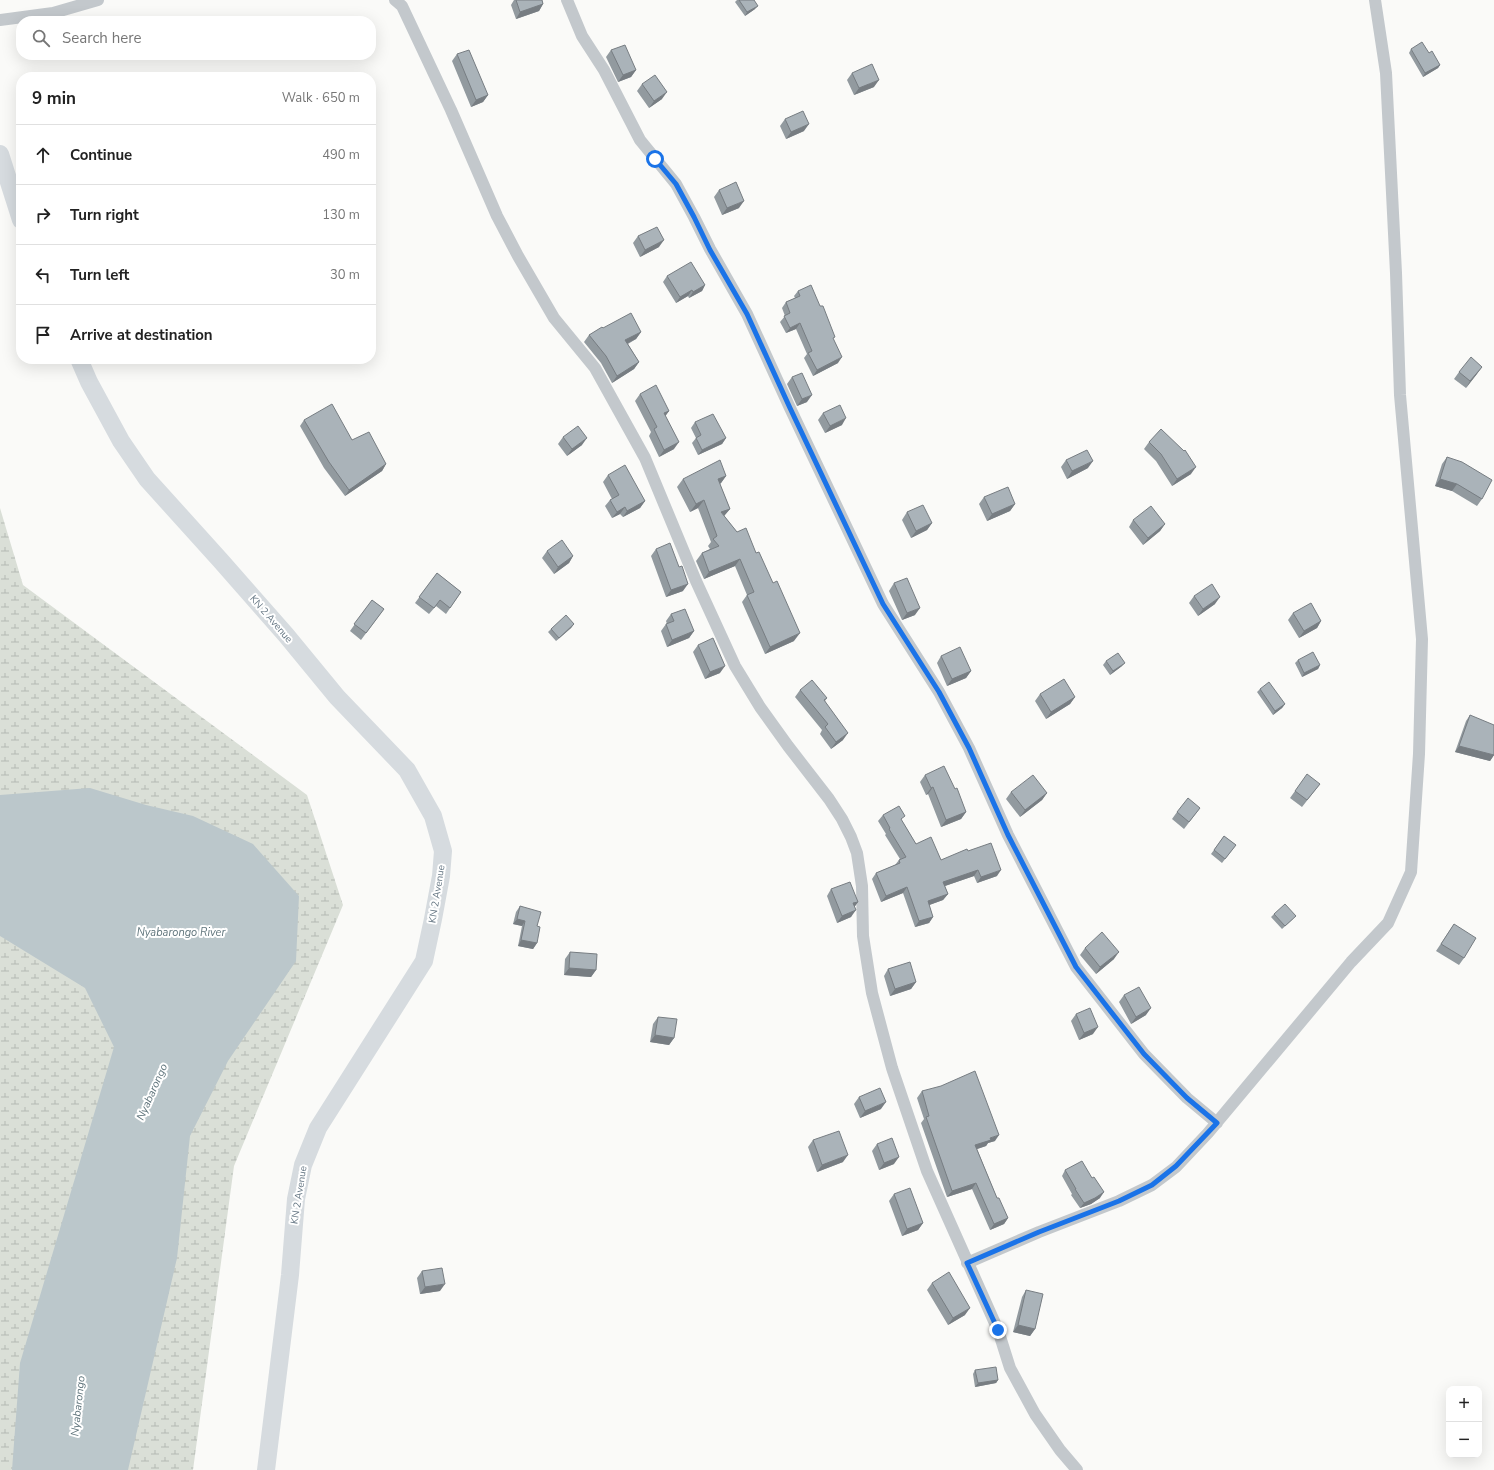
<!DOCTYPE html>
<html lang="en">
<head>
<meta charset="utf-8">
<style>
  body { margin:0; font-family:"Nunito Sans",sans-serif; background:#f2f2f2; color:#222 }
  .controls { position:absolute; right:12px; bottom:12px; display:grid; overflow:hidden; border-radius:8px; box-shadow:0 4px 16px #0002 }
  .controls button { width:36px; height:36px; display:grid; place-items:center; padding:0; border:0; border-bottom:1px solid #e0e0e0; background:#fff; color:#222; font:20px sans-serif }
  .stop { position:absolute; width:12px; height:12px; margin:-9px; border:3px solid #1a73e8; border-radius:50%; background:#fff }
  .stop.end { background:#1a73e8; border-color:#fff; box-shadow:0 1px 4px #0008 }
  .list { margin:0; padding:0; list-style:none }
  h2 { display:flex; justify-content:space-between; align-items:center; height:52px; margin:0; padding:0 16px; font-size:17px }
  h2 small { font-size:13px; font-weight:400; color:#767676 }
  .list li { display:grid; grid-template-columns:26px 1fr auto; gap:12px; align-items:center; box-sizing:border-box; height:60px; padding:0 16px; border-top:1px solid #e0e0e0 }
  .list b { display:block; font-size:15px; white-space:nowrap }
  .list em { font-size:13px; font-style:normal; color:#767676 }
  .icon { flex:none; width:22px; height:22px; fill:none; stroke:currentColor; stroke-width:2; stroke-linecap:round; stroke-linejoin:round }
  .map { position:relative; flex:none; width:1494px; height:1470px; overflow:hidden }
  .search { position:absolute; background:#fff; box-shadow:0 4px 16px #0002; left:16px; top:16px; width:360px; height:44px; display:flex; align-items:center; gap:10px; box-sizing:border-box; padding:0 14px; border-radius:16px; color:#767676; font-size:15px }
  .panel { position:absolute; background:#fff; box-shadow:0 4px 16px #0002; left:16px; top:72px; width:360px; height:292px; border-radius:16px }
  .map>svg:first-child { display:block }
  .wetland { fill:url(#wetland-marsh) }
  .water { fill:#bbc7cb }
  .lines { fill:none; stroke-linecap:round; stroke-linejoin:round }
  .minor { stroke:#c3c8cc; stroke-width:12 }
  .secondary { stroke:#d6dbdf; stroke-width:18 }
  .wall { fill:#929a9f }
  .shaded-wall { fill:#777d82 }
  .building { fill:#aab3b9; stroke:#777d82 }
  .route { stroke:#1a73e8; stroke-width:5 }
  .labels { text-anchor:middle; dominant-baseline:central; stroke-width:4; stroke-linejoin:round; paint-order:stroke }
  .street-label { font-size:10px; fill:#657683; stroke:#fff }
  .water-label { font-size:11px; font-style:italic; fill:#60757c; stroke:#fff }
</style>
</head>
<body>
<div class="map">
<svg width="1494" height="1470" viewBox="0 0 1494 1470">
  <defs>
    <pattern id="wetland-marsh" width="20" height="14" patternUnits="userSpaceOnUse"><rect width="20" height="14" fill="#dadfd7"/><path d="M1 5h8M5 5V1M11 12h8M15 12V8" fill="none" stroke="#b4b9b4"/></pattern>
  </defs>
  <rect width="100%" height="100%" fill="#fafaf8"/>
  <path class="wetland" d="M0,508L23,585L307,795L343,905L234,1166L193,1470H0Z"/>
  <path class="water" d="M90,788L146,805L193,816L253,844L299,896L296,961L228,1061L190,1136L177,1258L128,1470H12L20,1363L114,1047L85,988L0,936V795Z"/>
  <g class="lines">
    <path class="minor" d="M395,0L402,6L451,110L497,216L518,256L554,318L595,368L645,458L696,581L735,666L760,707L788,746L829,799L842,819L851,837L857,853L862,886L863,936L872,993L892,1068L927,1171L998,1330L1010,1368L1035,1414L1060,1450L1077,1470
      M567,0L582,36L604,70L640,140L676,184L694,217L710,249L747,314L790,408L883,604L939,692L969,748L1008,835L1076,967L1144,1054L1187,1098L1217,1123
      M0,20L53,13L98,0
      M967,1263L1039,1232L1119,1201L1152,1185L1176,1167L1208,1133L1351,962L1388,923L1411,872L1419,754L1422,639L1400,395L1396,273L1386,73L1375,0"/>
    <path class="secondary" d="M0,154L21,220
      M79,359L89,382L121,441L147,479L221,561L286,635L337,697L407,770L433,816L443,851L441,876L433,919L424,961L318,1128L303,1165L296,1199L290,1275L266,1470"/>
  </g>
  <path class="wall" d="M514,0H542L543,4L539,11L516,19L511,5Z
    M737,0H754L755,9L745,16L735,2Z
    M1411,49L1429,53L1440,65L1438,68L1423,77L1409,53Z
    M611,50L636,70L631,77L618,82L606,57Z
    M457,54L488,95L483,102L471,107L452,61Z
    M852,73L874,87L854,95L847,80Z
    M642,84L662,99L649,108L637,91Z
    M785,119L804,131L786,139L780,126Z
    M719,190L739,208L722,215L714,197Z
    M638,236L659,247L640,257L633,243Z
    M667,276L705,285L702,291L689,298L688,296L676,303L663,282Z
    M798,291L833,339L838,363L813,376L804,358L807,354L796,329L786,333L780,322L785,316L782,308L786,302L795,298L794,296Z
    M603,328L641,332L636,339L628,344L639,362L634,369L612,383L601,363L584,342L589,335Z
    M1482,367L1466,388L1454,379L1459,372Z
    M792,377L807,402L797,406L787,384Z
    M640,394L669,411L665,416L674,449L659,457L649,436L651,432L635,401Z
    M823,413L842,425L825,433L818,420Z
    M304,420L352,440L386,464L382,471L345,496L324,468L300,426Z
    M695,422L726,438L722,444L698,455L692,443L696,438L691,428Z
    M563,437L582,445L567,456L558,444Z
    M1149,442L1191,474L1172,486L1156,461L1144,449Z
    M1447,457L1482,499L1477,506L1452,491L1435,486L1442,464Z
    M1066,460L1088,468L1067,479L1061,467Z
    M608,475L645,501L640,508L623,517L620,514L612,518L605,506L610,500L612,499L603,482Z
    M726,476L721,483L720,484L730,509L724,516L737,532L756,553L794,641L765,654L742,602L747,595L735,566L704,579L696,561L702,553L710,549L708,546L711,542L698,508L690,512L677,487L683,479Z
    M984,497L1015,504L1010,511L987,521L979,504Z
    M907,512L932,523L927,530L911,538L902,520Z
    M1133,520L1165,524L1160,531L1143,545L1129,527Z
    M656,549L683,591L666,597L651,556Z
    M547,551L573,556L569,563L554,574L542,558Z
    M437,573L461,592L446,614L436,606L429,614L415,603Z
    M894,583L915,615L902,620L889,591Z
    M1194,596L1215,604L1198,616L1189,603Z
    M372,600L384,609L361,640L350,631Z
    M1293,613L1321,621L1317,628L1299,638L1288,620Z
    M671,614L694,631L689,638L667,647L661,631L666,624H667L666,621Z
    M574,624L571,628L556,641L548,632L551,629Z
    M698,645L720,673L705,679L693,652Z
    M941,656L971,671L966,678L947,686L937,663Z
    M1298,660L1320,665L1318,669L1302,677L1295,663Z
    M1106,661L1122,666L1110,675L1103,665Z
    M1260,689L1285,704L1282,708L1273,715L1257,692Z
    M800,690L827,698L825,701L843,740L831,749L820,734L822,730L795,697Z
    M1040,694L1075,697L1070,704L1046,719L1035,701Z
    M1470,715L1494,755L1490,761L1455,752L1466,721Z
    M925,775L955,789L966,812L961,819L941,827L928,794L926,795L920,782Z
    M1320,784L1302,807L1290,798L1295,791Z
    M1011,792L1047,793L1042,800L1020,817L1006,799Z
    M1200,808L1184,829L1172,819L1177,812Z
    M883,815L902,821L916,844L941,860L968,851L997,876L977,883L974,876L945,886L948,894L943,900L929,905L933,917L929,923L915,927L903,893L881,902L872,879L876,873L895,865L899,860L900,859L885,835L886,834L878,821Z
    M1224,836L1236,845L1222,863L1211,854Z
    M831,889L858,902L855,906L851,917L837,923L827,896Z
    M520,906L537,926V943L533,949L518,946L522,926L513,924L516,912Z
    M1274,914L1293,919L1282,929L1271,917Z
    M1454,924L1464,958L1459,965L1436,951Z
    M1085,948L1114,959L1096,974L1080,955Z
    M570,952L596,970L591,977L564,975L565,959Z
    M888,969L916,982L911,989L890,996L884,976Z
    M1124,995L1146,1015L1131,1024L1119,1002Z
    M1076,1014L1093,1034L1079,1040L1071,1021Z
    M658,1017L674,1038L669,1045L650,1042L653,1024Z
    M922,1091L995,1141L988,1143L986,1146L977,1149L997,1198L1008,1218L1004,1224L990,1230L972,1189L947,1197L921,1123L924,1119L917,1098Z
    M859,1097L881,1109L860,1118L854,1104Z
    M813,1140L843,1162L817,1172L808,1147Z
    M877,1144L894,1164L879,1170L872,1151Z
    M1065,1170L1100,1198L1091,1204L1080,1208L1071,1195L1072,1194L1062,1176Z
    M894,1194L923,1223L918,1230L902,1236L889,1201Z
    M422,1271L440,1291L420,1294L417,1278Z
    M932,1283L965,1315L948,1325L927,1290Z
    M1026,1290L1035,1329L1030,1336L1013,1332L1022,1297Z
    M975,1370L998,1380L996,1383L975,1387L973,1374Z"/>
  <path class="shaded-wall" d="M543,4L539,11L516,19L520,12Z
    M758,6L755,9L745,16L747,12Z
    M1440,65L1438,68L1423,77L1425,73Z
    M636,70L631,77L618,82L623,75Z
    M879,80L874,87L854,95L859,88Z
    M667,92L662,99L649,108L654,101Z
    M488,95L483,102L471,107L476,100Z
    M809,124L804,131L786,139L791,132Z
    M744,201L739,208L722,215L727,208Z
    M664,240L659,247L640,257L645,250Z
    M705,285L702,291L689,298L693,292Z
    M692,290L688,296L676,303L680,297Z
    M800,323L796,329L786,333L790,328Z
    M641,332L636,339L620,347L625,340Z
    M842,357L838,363L813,376L817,370Z
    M639,362L634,369L612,383L617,376Z
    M1482,367L1477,374L1466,388L1470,381Z
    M812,395L807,402L797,406L802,399Z
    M669,411L664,418V413Z
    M846,418L842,425L825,433L830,426Z
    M587,438L582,445L567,456L572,449Z
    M726,438L722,444L698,455L702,450Z
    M679,442L674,449L659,457L664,450Z
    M1093,461L1088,468L1067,479L1072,471Z
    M386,464L382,471L345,496L349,490Z
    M1196,467L1191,474L1172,486L1177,479Z
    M726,476L721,483L712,487L718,479Z
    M1440,479L1457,484L1452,491L1435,486Z
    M704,500L698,508L690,512L696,504Z
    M645,501L640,508L623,517L627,511Z
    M1015,504L1010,511L987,521L992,514Z
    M625,507L620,514L612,518L617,512Z
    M730,509L724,516L721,512Z
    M932,523L927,530L911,538L916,531Z
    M1165,524L1160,531L1143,545L1148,538Z
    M573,556L569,563L554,574L558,567Z
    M740,559L735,566L704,579L709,572Z
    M688,584L683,591L666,597L671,590Z
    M1220,597L1215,604L1198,616L1203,609Z
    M920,608L915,615L902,620L907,613Z
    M1321,621L1317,628L1299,638L1304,631Z
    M574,624L571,628L556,641L559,638Z
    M694,631L689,638L667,647L672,640Z
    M800,633L794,641L765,654L770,647Z
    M1125,663L1122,666L1110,675L1113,671Z
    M1320,665L1318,669L1302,677L1304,673Z
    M725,666L720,673L705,679L710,672Z
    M971,671L966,678L947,686L952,679Z
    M1075,697L1070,704L1046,719L1051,712Z
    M1285,704L1282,708L1273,715L1275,711Z
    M848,733L843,740L831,749L836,742Z
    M1459,746L1494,755L1490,761L1455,752Z
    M933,787L928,794L926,795L931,788Z
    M1047,793L1042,800L1020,817L1025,810Z
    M966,812L961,819L941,827L946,820Z
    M978,870L974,876L939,888L943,882Z
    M1001,870L997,876L977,883L981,877Z
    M907,887L903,893L881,902L886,896Z
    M948,894L943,900L924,907L928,901Z
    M858,902L853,909V903Z
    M856,910L851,917L837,923L842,916Z
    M933,917L929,923L915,927L919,921Z
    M517,919L525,921L522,926L513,924Z
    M521,940L537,943L533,949L518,946Z
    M1119,952L1114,959L1096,974L1100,967Z
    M569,968L596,970L591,977L564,975Z
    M916,982L911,989L890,996L895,989Z
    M1151,1008L1146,1015L1131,1024L1136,1017Z
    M1098,1027L1093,1034L1079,1040L1084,1033Z
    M655,1035L674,1038L669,1045L650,1042Z
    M886,1102L881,1109L860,1118L865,1111Z
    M999,1135L995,1141L988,1143L986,1146L971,1151L975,1145L990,1138Z
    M848,1155L843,1162L817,1172L822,1165Z
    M899,1157L894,1164L879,1170L884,1163Z
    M976,1183L972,1189L947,1197L952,1191Z
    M1104,1192L1100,1198L1091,1204L1080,1208L1084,1203Z
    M1008,1218L1004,1224L990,1230L994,1224Z
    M923,1223L918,1230L902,1236L907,1229Z
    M445,1284L440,1291L420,1294L425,1287Z
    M970,1308L965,1315L948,1325L953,1318Z
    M1018,1325L1035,1329L1030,1336L1013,1332Z
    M998,1380L996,1383L975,1387L978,1383Z"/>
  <path class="building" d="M516,0H542L543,4L520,12Z
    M739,0H754L758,6L747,12Z
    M1422,42L1429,53L1432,51L1440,65L1425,73L1411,49Z
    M625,45L636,70L623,75L611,50Z
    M469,50L488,95L476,100L457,54Z
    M872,64L879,80L859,88L852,73Z
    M655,75L667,92L654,101L642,84Z
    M803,111L809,124L791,132L785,119Z
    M736,182L744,201L727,208L719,190Z
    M657,227L664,240L645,250L638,236Z
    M691,262L705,285L693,292L692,290L680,297L667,276Z
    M811,285L820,306H823L835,337L833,338L842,357L817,370L808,353L812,351L800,323L790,328L784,316L790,313L786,302L800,296L798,291Z
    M631,313L641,332L625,340L639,362L617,376L606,356L589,335L602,327L603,328Z
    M1471,357L1482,367L1470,381L1459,372Z
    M802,373L812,395L802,399L792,377Z
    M656,385L669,411L664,413L679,442L664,450L654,429L657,427L640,394Z
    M332,404L352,440L369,432L386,464L349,490L329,462L304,420Z
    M840,405L846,418L830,426L823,413Z
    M713,414L726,438L702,450L696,438L701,435L695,422Z
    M578,426L587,438L572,449L563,437Z
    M1161,429L1184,451L1185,450L1196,467L1177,479L1161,454L1149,442Z
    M1087,450L1093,461L1072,471L1066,460Z
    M1447,457L1462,462L1492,480L1482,499L1457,484L1440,479Z
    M720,460L726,476L718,479L730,509L721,512L737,532L746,528L756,553L759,552L773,583L777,581L800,633L770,647L747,595L754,592L740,559L709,572L702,553L719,546L713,539L717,536L704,500L696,504L683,479Z
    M625,465L645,501L627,511L625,507L617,512L610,500L619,495L608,475Z
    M1008,487L1015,504L992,514L984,497Z
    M923,505L932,523L916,531L907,512Z
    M1151,506L1165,524L1148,538L1133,520Z
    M562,540L573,556L558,567L547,551Z
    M670,543L679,567L682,566L688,584L671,590L656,549Z
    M437,573L461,592L450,608L440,600L434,608L419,597Z
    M907,578L920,608L907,613L894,583Z
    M1212,584L1220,597L1203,609L1194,596Z
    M372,600L384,609L366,633L354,624Z
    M1311,603L1321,621L1304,631L1293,613Z
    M685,609L694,631L672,640L666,624L674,621L671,614Z
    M566,615L574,624L559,638L551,629Z
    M713,638L725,666L710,672L698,645Z
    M960,647L971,671L952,679L941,656Z
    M1313,652L1320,665L1304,673L1298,660Z
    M1118,653L1125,663L1113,671L1106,661Z
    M1064,679L1075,697L1051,712L1040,694Z
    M812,680L827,698L824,700L848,733L836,742L825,727L828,724L800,690Z
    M1269,682L1285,704L1275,711L1260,689Z
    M1470,715L1494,725V755L1459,746Z
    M944,766L955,789L957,788L966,812L946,820L933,787L931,788L925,775Z
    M1307,774L1320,784L1307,800L1295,791Z
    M1033,775L1047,793L1025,810L1011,792Z
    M1188,798L1200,808L1189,822L1177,812Z
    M899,806L905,816L901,819L916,844L931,837L941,860L967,849L968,851L991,843L1001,870L981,877L978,870L943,882L948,894L928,901L933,917L919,921L907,887L886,896L876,873L900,863L899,860L906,857L889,829L890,828L883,815Z
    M1224,836L1236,845L1225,859L1214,850Z
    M850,882L858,902L853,903L856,910L842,916L831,889Z
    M1285,904L1296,916L1285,926L1274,914Z
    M520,906L541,912L537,926L540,927L537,943L521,940L525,921L517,919Z
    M1454,924L1476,938L1464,958L1441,944Z
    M1102,932L1119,952L1100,967L1085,948Z
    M570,952L597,954L596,970L569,968Z
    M910,962L916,982L895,989L888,969Z
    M1139,987L1151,1008L1136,1017L1124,995Z
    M1090,1008L1098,1027L1084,1033L1076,1014Z
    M658,1017L677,1019L674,1038L655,1035Z
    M975,1071L999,1135L990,1138L991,1140L975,1145L997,1198H999L1008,1218L994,1224L976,1183L952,1191L926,1117L929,1116L922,1091L941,1086Z
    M880,1088L886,1102L865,1111L859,1097Z
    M839,1131L848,1155L822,1165L813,1140Z
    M892,1138L899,1157L884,1163L877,1144Z
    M1082,1161L1092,1178L1094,1177L1104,1192L1095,1198L1084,1203L1075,1189H1076L1065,1170Z
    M910,1188L923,1223L907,1229L894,1194Z
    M442,1268L445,1284L425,1287L422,1271Z
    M949,1272L970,1308L953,1318L932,1283Z
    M1026,1290L1043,1294L1035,1329L1018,1325Z
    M996,1367L998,1380L978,1383L975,1370Z"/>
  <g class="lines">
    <path class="route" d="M655,159L676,184L694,217L710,250L747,314L790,408L883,604L939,692L969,748L1008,835L1076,967L1144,1054L1187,1098L1217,1123L1176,1166L1152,1185L1119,1201L1039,1232L967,1263L998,1330"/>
  </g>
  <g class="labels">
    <g class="street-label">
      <text transform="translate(271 619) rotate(49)">KN 2 Avenue</text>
      <text transform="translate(437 894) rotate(-81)">KN 2 Avenue</text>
      <text transform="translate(299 1195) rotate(-81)">KN 2 Avenue</text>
    </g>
    <g class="water-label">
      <text x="181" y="932">Nyabarongo River</text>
      <text transform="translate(152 1092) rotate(-66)">Nyabarongo</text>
      <text transform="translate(78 1406) rotate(-84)">Nyabarongo</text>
    </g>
  </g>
</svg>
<div class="controls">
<button>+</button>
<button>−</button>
</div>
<div class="stop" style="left:655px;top:159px"></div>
<div class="stop end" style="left:998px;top:1330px"></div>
<div class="search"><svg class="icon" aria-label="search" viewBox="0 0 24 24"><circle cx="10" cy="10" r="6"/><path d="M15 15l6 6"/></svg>Search here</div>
<section class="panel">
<h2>9 min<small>Walk · 650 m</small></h2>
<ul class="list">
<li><svg class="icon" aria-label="ahead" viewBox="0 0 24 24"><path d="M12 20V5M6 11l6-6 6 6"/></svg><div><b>Continue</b></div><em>490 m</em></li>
<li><svg class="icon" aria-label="right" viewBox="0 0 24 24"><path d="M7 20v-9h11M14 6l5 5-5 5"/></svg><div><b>Turn right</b></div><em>130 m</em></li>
<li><svg class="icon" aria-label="left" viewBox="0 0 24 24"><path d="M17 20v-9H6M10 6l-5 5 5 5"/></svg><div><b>Turn left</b></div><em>30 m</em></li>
<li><svg class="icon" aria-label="arrive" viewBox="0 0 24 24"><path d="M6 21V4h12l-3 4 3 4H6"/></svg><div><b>Arrive at destination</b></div></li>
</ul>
</section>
</div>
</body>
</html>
